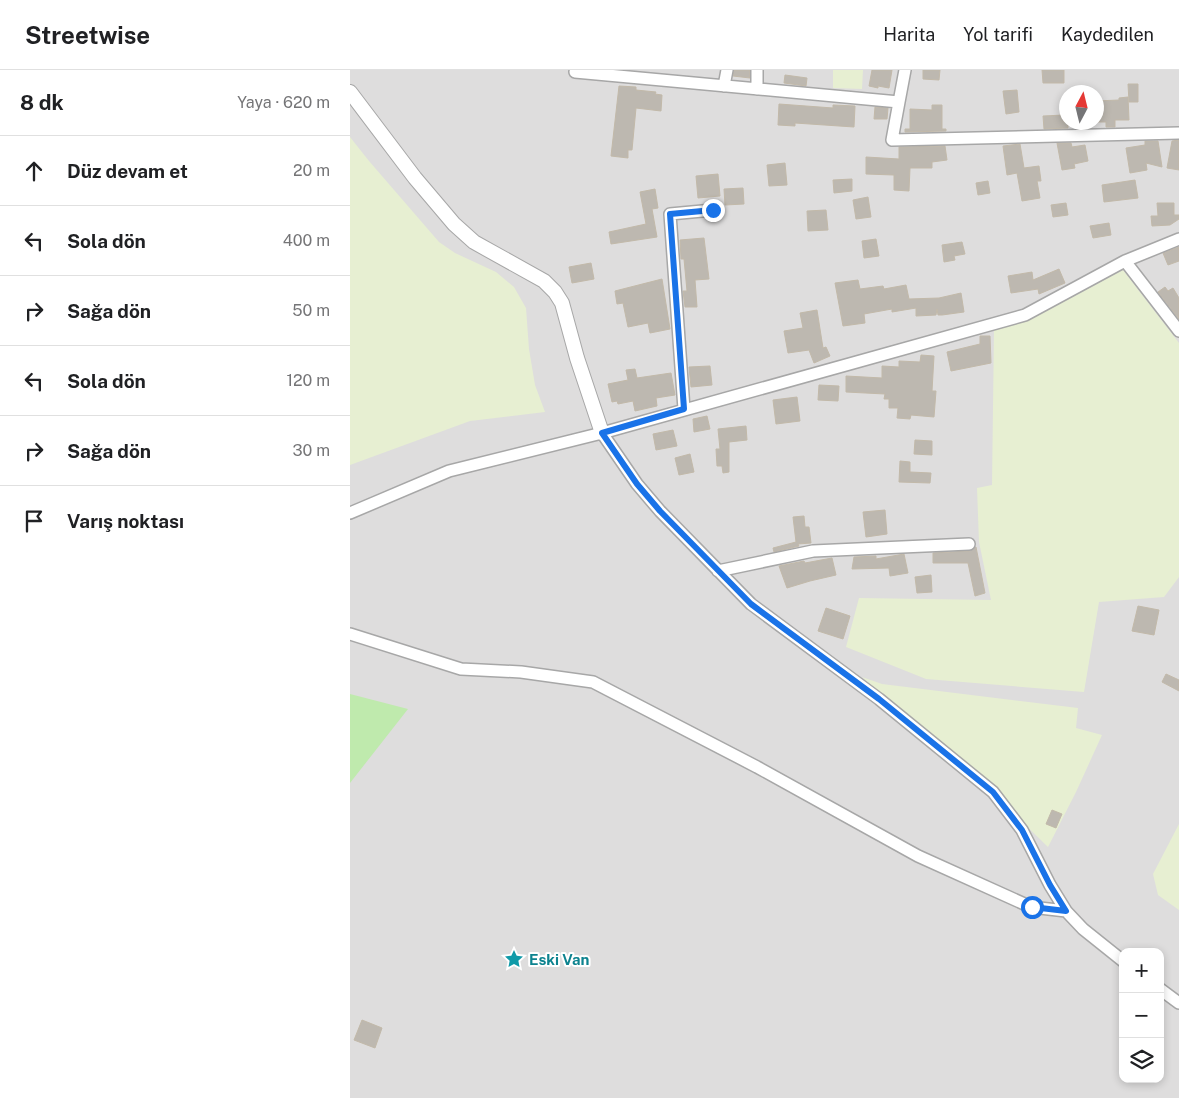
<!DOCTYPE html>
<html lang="tr">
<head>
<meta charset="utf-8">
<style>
  body { margin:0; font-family:"Public Sans",sans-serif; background:#f2f2f2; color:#202124 }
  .controls { position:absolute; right:15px; bottom:15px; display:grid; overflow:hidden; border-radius:10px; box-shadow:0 2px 8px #0003 }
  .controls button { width:45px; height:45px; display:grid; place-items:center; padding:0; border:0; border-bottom:1px solid #e0e0e0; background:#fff; color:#202124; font:25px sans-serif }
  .compass { position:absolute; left:709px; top:15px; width:45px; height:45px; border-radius:50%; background:#fff; box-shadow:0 2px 8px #0003; rotate:7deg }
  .stop { position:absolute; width:15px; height:15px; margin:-11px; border:4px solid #1a73e8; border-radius:50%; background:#fff }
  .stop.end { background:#1a73e8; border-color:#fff; box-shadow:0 1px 5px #0008 }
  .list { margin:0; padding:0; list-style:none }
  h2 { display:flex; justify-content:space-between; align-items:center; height:65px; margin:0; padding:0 20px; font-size:21px }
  h2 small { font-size:16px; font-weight:400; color:#757577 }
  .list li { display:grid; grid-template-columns:32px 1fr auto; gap:15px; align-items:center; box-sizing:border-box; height:70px; padding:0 20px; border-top:1px solid #e0e0e0 }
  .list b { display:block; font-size:19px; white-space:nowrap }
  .list em { font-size:16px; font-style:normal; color:#757577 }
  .icon { flex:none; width:28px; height:28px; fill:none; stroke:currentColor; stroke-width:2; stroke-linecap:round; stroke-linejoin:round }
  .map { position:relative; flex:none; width:829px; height:1028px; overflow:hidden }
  header { display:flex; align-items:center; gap:30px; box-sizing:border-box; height:70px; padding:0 25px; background:#fff; border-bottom:1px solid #e0e0e0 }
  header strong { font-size:24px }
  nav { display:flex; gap:28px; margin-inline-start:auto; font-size:18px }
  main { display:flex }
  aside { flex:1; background:#fff }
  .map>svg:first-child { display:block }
  .residential { fill:#dedddd; fill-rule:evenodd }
  .farmland { fill:#e7efd2 }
  .grass { fill:#bfeaad }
  .building { fill:#bdb8b0; stroke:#c2b9a9 }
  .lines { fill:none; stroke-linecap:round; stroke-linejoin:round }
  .minor-casing { stroke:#a7a7a7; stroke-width:14 }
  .tertiary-casing { stroke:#a7a7a7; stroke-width:16 }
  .minor { stroke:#fff; stroke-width:11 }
  .tertiary { stroke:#fff; stroke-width:14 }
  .route { stroke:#1a73e8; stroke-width:6 }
  .labels { text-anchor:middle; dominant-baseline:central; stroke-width:4; stroke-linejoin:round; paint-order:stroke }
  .culture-label { font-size:15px; font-weight:bold; fill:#0d838f; stroke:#fff; text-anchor:start }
</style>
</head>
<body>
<header>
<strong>Streetwise</strong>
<nav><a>Harita</a><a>Yol tarifi</a><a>Kaydedilen</a></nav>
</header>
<main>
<aside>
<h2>8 dk<small>Yaya · 620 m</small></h2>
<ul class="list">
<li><svg class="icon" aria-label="ahead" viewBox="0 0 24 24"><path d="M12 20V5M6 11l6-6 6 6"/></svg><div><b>Düz devam et</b></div><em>20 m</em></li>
<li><svg class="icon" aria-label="left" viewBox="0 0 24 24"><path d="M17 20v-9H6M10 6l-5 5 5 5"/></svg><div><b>Sola dön</b></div><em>400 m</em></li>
<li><svg class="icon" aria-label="right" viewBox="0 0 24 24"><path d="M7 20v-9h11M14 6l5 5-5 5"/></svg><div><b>Sağa dön</b></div><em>50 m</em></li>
<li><svg class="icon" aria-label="left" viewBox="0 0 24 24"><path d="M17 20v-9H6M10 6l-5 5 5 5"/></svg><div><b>Sola dön</b></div><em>120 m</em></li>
<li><svg class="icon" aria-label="right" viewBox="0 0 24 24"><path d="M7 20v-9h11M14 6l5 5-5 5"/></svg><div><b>Sağa dön</b></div><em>30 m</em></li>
<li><svg class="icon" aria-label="arrive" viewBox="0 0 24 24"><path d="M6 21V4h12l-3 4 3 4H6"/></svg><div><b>Varış noktası</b></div></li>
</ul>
</aside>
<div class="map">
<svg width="829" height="1028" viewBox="0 0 829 1028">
  <rect width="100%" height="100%" fill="#f1efe7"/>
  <path class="residential" d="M0,0H829V1028H0ZM716,22H746V52H716ZM773,882H810V1009H773Z"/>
  <path class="farmland" d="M483,0H513L512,19L483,18Z
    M0,67L19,91L89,172L105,183L146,202L164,217L176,238L179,279L185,315L195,342L120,351L0,395Z
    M773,200L829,273V507L814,527L749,532L734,622L576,609L496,577L509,528L641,530L629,472L627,418L642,415L644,260L677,251Z
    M512,607L532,614L728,638L726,658L752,665L726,722L698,777L620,701Z
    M829,754V840L808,825L803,804Z"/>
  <path class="grass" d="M0,624L58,639L0,713Z"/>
  <path class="building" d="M384,0H400V8L383,6Z
    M522,0H542L539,18L528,16V18L519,16Z
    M573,0H590L589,10L573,9Z
    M692,0H714V13H693Z
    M435,5L457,8L456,16L434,13Z
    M778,14H788V32H779Z
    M269,16L286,17V20L306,22L305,24L312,25L311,41L286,38L282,80H278V88L261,86Z
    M667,20L669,42L656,44L653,21Z
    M778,27L779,50H765V57H756V52H746V31L769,30V28Z
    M429,34L483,38V35L505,36L504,57L445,53V56L428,55Z
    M582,35H592V59H596V61L555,62V59H560V39L582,40Z
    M525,37L538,38L537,49H524Z
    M714,45V52H718V58L694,59L693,46Z
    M829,70V100L817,98L822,71Z
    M795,71H808L812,97L796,93L797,100L780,103L776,78L795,75Z
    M707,73H721L722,77L735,75L738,91L724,94L725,98L712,100Z
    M670,74L674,98L689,96L691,111H687L690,128L672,131L667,103L657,105L653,76Z
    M595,76L597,90L582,92V98H560L559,121L544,120V105L516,104V87L549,89V77Z
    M435,93L437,115L419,116L417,95Z
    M368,104L370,126L348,128L346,106Z
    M502,109V121L484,123L483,110Z
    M785,110L788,128L754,132L752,115Z
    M638,111L640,123L628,125L626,113Z
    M393,118L394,134L375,135L374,119Z
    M305,119L308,138L302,139L307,167L261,174L259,162L296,154L290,122Z
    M518,127L521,147L506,149L503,130Z
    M716,133L718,145L703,147L701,135Z
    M807,133H824V145H829V149L820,155L802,156L801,146H808Z
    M476,140L478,160L458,161L457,141Z
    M759,153L761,165L743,168L740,156Z
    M354,168L359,209L345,210L347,237H335L333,221H337L334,189H331L330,170Z
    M526,169L529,186L514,188L512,171Z
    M612,172L615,184L604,186L605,190L594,192L592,175Z
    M829,177V191L818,195L813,183Z
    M241,193L244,209L222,213L219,197Z
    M709,199L715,213L689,224L688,219L661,223L658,206L682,202L683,210Z
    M312,209L320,259L300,263L298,253L278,257L273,233L267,234L265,221Z
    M508,210L510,219L533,216L534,219L556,215L559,229L589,228L611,223L614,242L592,245H588L587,239L586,245L566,246V238L542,242V239L514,244L515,253L493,256L485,213Z
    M815,217L818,221L823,218L829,228V249L808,222Z
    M467,240L473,278L476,277L480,286L464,293L459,280L438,283L434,261L453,258L450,243Z
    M630,266H640L641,293L601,301L597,282L630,274Z
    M571,285L584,286L582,321H586L584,347L561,345L560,349L547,348L548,338H539V329H534L535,324L496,322V306L532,308V296L549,297V291L570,292Z
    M360,296L362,315L341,317L339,297Z
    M285,299L287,308L321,303L325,325L306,328L307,336L285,341L283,331L268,334L267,331L262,332L258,314L278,310L276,300Z
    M469,315L489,316L488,331L468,330Z
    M447,327L450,351L426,354L423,330Z
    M357,346L360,359L344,362L343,349Z
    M396,356L397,370L379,372V402L373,403L372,396H367L366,379H370L368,359Z
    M323,360L327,376L306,380L303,364Z
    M565,370L582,371V385L564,384Z
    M340,384L344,402L329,405L325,388Z
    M550,391L560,392V402L581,403L580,413L549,412Z
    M535,440L537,464L516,467L513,442Z
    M454,446L455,457H459L461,473L448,474L449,476L424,482L423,478L446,472L443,447Z
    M626,477L635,523L625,526L618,493H583V483L619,481Z
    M554,484L558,503L540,506L539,498L502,499L504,487L526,486V489Z
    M482,488L486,505L460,511L437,518L429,496L454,491L455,493Z
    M581,505L582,522L567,523L565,507Z
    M788,536L809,540L804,565L782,561Z
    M476,538L500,546L493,569L468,561Z
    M816,604L829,610V621L812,612Z
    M702,740L712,744L706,758L696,754Z
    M12,950L32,958L25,978L4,970Z"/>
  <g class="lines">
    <g class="minor-casing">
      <path id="minor" d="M225,2L549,32L542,70L829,63
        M374,16L377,0
        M407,19V0
        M549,32L555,0
        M775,191L829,261
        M334,339L320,144L363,140
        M252,363L287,414L310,441L401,534L529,629L643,722L672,760L700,815L716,841L733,859L773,891
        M0,443L99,401L252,363L675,245L775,191L829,169
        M368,501L463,481L619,474
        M0,564L111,599L171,602L243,612L407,697L568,786L681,837L716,841
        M810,919L829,933"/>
    </g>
    <g class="tertiary-casing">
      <path id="tertiary" d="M0,22L65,108L104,154L124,172L194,211L205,222L212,233L227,288L252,363"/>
    </g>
    <use href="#minor" class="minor"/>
    <use href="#tertiary" class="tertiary"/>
  </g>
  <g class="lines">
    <path class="route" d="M363,140L320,144L334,339L252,363L287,414L310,441L401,534L529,629L643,722L672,760L700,815L716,841L682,837"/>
  </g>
  <defs>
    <g id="sight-bare" transform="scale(1.5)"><path d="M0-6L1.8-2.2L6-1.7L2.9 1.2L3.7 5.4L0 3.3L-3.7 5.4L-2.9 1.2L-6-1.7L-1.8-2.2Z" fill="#0f9aa8" stroke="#fff" stroke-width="2.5" paint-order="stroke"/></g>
  </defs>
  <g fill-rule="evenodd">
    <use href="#sight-bare" x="164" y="889"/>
  </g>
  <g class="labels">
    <g class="culture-label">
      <text x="179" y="889">Eski Van</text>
    </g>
  </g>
</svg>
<div class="controls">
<button>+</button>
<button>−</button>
<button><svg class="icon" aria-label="layers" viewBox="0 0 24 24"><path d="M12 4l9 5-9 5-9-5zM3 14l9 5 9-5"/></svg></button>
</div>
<svg class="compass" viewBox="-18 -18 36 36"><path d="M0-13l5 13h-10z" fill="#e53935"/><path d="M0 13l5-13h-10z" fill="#757577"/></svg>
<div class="stop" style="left:682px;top:837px"></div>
<div class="stop end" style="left:363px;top:140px"></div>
</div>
</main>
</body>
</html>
